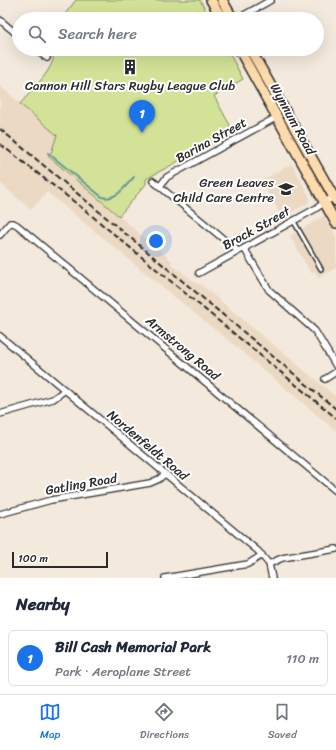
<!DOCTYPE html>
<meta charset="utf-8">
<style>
:root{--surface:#fff;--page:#f2f2f3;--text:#1f2937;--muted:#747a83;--line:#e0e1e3;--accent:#1a73e8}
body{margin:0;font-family:Sriracha,sans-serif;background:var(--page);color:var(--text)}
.scale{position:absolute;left:12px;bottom:10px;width:96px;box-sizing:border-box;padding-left:4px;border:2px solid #2b2b2b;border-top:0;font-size:11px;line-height:14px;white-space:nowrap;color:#2b2b2b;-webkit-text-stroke:3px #fff;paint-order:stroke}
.you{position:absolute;left:156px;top:241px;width:14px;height:14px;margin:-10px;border:3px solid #fff;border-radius:50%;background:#1a73e8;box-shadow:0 0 0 6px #1a73e833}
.badge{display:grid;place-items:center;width:26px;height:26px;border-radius:50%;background:var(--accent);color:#fff;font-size:13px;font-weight:700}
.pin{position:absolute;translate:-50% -33px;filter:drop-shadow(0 1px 2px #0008)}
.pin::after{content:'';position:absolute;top:21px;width:14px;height:12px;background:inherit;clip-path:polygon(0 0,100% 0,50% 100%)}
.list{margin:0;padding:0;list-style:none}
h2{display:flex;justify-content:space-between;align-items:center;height:52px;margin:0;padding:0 16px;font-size:17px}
h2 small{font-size:13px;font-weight:400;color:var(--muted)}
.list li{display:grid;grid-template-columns:26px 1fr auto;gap:12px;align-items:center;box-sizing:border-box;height:56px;margin:0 8px 8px;padding:0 8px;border:1px solid var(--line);border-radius:6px}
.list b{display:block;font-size:15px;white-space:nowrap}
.list p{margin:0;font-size:13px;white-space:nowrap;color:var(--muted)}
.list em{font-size:13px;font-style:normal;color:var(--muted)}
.icon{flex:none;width:22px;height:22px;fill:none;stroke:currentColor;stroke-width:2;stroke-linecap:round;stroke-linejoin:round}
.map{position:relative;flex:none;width:336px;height:578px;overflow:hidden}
.search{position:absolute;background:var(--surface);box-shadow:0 4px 16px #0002;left:12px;right:12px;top:12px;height:44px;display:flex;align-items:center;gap:10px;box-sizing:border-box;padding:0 14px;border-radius:22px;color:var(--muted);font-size:15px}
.sheet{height:116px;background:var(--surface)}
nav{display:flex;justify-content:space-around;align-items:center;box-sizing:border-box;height:56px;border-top:1px solid var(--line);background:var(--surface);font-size:11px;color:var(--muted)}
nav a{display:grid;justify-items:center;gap:2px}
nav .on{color:var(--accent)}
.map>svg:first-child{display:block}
</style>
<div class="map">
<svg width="336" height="578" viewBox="0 0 336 578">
<rect width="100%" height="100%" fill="#f3e9dc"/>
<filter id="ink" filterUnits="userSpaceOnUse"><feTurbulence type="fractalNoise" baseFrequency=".025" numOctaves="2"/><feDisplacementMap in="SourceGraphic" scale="8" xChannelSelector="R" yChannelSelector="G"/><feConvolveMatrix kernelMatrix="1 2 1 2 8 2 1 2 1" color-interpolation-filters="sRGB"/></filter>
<g filter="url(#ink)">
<path fill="#ebd9c3" d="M0,86L57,135L48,156L172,261L171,264L196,283L200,284L336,397V431L221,334L209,325L47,192L31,210L0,183Z
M292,164L310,198L308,203L282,217L261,181Z
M324,216L336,237V268L319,278L315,271L311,273L290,236Z"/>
<path fill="#d2e397" stroke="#7e8761" d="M76,0H200L210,19H61Z
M48,49H227L243,79L214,96L233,131L146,179V184L119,216L48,156L51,153L57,135L20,104C30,92 49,74 53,60C54,55 51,52 48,49Z"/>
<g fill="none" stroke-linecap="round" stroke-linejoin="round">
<path stroke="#66969f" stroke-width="2" d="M48,153L102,197C117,201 125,186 134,177"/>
<defs>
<path id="service" d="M293,220L321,269"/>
<path id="minor" d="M237,19L271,0
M0,20L19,36
M34,49L47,58
M153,181L238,251
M160,186L167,177L277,117
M0,235L10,223H13L17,225L336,491
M244,248L269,290L315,331L336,366
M199,273L315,209L336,195
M0,336L258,551L269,564L272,578
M325,379L336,372
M0,414L53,399L65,390
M0,514L51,500L150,483L159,479L165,474
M269,564L282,558L336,549
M165,578L248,564L262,555"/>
<path id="primary" d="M211,0L222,19
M222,0L233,19
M239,49L336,223
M250,49L336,201"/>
</defs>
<use href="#service" stroke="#2b2b2b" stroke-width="6"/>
<use href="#minor" stroke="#2b2b2b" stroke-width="8"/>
<use href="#primary" stroke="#2b2b2b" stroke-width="12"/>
<use href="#service" stroke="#fff" stroke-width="3"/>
<use href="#minor" stroke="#fff" stroke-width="5.5"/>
<use href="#primary" stroke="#fedbac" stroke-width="9"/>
<path stroke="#2b2b2b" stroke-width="2" stroke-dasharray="6 3" stroke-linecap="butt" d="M0,129L336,409
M0,144L86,211L336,418"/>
</g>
</g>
<defs>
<symbol id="building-bare" viewBox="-9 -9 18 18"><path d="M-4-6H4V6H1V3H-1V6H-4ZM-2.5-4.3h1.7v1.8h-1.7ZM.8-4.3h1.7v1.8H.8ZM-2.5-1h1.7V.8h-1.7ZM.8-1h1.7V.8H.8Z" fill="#2b2b2b" stroke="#fff" stroke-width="2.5" paint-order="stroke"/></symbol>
<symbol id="school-bare" viewBox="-9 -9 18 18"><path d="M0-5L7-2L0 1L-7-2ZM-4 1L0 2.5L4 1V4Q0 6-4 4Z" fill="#2b2b2b" stroke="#fff" stroke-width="2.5" paint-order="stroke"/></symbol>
</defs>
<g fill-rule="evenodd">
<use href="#building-bare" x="119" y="56" width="22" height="22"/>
<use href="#school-bare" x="275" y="178" width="22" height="22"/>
</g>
<g text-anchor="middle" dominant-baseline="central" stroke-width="4" stroke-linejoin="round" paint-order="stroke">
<g font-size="13" fill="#2b2b2b" stroke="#fff">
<text x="130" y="85">Cannon Hill Stars Rugby League Club</text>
<text x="274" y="182" text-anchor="end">Green Leaves<tspan x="274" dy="15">Child Care Centre</tspan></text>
</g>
<g font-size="13" fill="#2b2b2b" stroke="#fff">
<text transform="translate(293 119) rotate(61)">Wynnum Road</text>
<text transform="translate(211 140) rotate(-29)">Barina Street</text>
<text transform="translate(256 228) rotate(-29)">Brock Street</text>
<text transform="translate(183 348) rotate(40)">Armstrong Road</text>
<text transform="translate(148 445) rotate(40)">Nordenfeldt Road</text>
<text transform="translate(81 484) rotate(-10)">Gatling Road</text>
</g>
</g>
</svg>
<div class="scale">100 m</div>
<div class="you"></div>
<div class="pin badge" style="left:142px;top:133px">1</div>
<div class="search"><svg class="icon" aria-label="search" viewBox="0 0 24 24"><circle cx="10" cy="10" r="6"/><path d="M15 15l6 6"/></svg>Search here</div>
</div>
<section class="sheet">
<h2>Nearby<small></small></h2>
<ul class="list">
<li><span class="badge">1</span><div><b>Bill Cash Memorial Park</b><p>Park · Aeroplane Street</p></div><em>110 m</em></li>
</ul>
</section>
<nav>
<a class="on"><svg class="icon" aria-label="map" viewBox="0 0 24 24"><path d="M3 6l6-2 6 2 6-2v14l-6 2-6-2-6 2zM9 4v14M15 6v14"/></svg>Map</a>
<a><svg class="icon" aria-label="directions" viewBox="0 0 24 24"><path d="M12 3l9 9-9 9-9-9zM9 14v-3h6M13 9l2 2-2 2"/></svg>Directions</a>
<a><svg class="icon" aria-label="saved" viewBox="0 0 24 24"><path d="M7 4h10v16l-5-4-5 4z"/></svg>Saved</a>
</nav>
